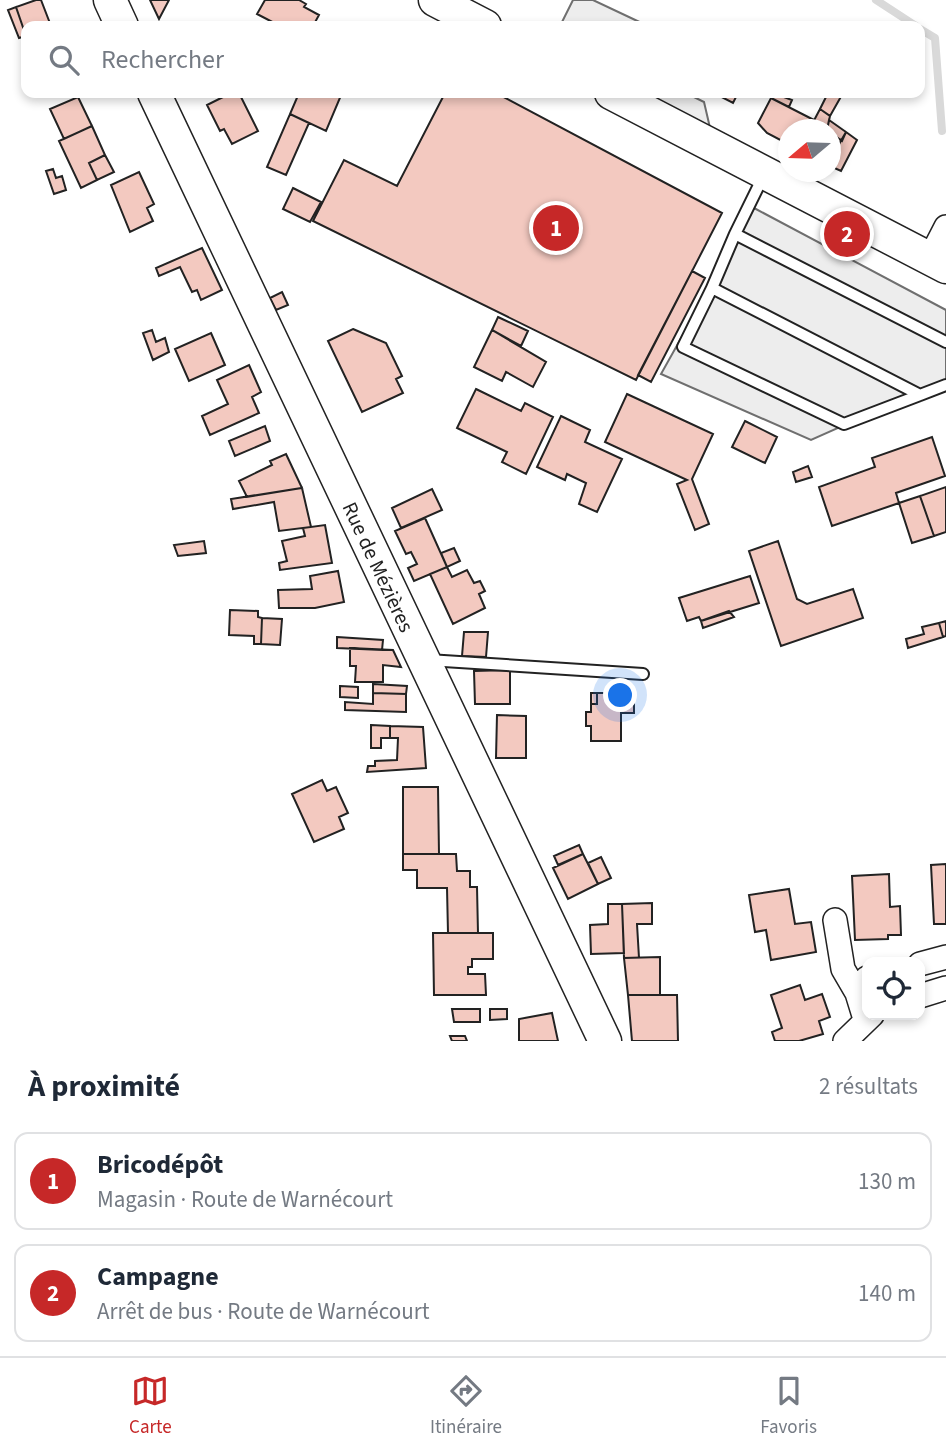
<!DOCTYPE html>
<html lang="fr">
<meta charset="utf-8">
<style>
:root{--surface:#fff;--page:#f2f2f3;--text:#1f2937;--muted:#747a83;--line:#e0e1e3;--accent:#c62828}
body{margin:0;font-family:"Source Sans 3",sans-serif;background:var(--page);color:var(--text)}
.controls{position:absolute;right:21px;bottom:21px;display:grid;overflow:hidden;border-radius:14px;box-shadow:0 4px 10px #0003}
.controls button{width:63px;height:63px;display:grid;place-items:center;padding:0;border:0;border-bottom:2px solid var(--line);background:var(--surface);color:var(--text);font:35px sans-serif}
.compass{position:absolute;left:778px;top:119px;width:63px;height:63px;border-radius:50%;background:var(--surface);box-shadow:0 4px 10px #0003;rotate:251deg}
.you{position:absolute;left:621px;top:696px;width:24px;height:24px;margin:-18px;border:5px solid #fff;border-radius:50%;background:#1a73e8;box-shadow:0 0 0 10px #1a73e833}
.badge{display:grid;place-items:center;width:46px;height:46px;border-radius:50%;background:var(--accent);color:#fff;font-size:23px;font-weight:700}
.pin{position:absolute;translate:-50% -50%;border:4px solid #fff;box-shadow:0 2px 7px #0006}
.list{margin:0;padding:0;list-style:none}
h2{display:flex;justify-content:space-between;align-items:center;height:91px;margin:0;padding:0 28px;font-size:30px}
h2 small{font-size:23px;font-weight:400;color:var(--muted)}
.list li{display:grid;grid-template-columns:46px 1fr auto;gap:21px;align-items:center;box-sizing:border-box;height:98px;margin:0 14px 14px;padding:0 14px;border:2px solid var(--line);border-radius:14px}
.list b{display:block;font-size:26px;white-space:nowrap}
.list p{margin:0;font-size:23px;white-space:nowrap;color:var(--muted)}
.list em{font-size:23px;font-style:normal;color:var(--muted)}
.icon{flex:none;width:38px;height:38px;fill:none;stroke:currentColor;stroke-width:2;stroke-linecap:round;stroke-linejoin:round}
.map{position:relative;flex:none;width:946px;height:1041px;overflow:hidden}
.search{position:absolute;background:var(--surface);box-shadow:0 4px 10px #0003;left:21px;right:21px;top:21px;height:77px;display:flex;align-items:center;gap:18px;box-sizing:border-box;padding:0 24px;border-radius:14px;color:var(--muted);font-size:26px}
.sheet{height:315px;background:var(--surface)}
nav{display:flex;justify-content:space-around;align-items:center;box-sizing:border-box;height:98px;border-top:2px solid var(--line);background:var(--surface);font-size:19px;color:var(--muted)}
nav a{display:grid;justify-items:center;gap:4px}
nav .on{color:var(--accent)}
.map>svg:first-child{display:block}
</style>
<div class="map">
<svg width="946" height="1041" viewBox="0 0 946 1041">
<rect width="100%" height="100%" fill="#fff"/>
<path fill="#ededed" stroke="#6f6f6f" stroke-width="2" d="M573,0H593L648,26H560Z
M611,93H686L704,102L714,145Z
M754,208L946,310V380L811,440L661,374Z"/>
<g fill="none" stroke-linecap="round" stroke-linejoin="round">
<path stroke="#d9d9d9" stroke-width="8" d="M876,0L916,26
M920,29L935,38L942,131"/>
</g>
<path fill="#f3c9c0" stroke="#222" stroke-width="2" d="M36,0H41L51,26H26V36L16,7Z
M150,0H169L159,19Z
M265,0H299L306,4L304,7L319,15L313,26H280L257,14Z
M16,7L26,36L19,38L8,10Z
M231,93H239L258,131L232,144L224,129L220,131L207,105Z
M299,93H342L326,131L290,114Z
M445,93H496L722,213L636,380L313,221L344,160L397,186Z
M714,93H738L733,103Z
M773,93L792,100L789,107L771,98Z
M828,93H843L830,116L820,109Z
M78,97L92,126L64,139L50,109Z
M771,98L814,120L809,130H788V144L767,133L758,123Z
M820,109L830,116L827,130H809Z
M290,114L309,123L286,175L267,167Z
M829,120L846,132L842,141L827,130Z
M92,126L105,155L89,163L97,180L81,188L59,141Z
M846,132L857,140L841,171L830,166V160Z
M830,134L841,140L830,160Z
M105,155L114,172L97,180L89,163Z
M53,169L56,178L62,176L66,190L54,194L46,171Z
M139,172L154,204L147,208L153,221L130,232L111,185Z
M293,188L321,202L310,222L283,209Z
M202,248L222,290L201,300L197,290L192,292L180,267L159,276L156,268Z
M692,271L705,278L651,382L638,375Z
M282,292L288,305L276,310L270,298Z
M498,317L528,331L521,346L492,330Z
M353,329L386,343L402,376L396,379L403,393L362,412L328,341Z
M152,330L156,342L165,338L169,352L153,360L143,333Z
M492,330L546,362L533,387L506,372L502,381L474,367Z
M211,333L225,365L189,381L175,349Z
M249,365L261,392L252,397L259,413L210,435L202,416L228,404L217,380Z
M476,389L521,411L525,403L553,417L526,474L502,462L507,452L457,428Z
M627,394L713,434L692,479L709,524L695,530L677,484L687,480L605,442Z
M561,416L590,430L585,442L622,459L597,512L579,504L586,483L567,474L565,480L537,467Z
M745,421L777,437L765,463L732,447Z
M265,426L270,441L235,456L229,441Z
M932,437L945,476L896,493L899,503L832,526L819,487L875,467L872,458Z
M286,454L302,488L247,497L239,481L272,465L270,461Z
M808,466L812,477L796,482L793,472Z
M946,487V532L934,536L920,496Z
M302,488L311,527L279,531L274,502L233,509L231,499Z
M432,489L442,510L401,528L392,508Z
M920,496L934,536L912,543L899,503Z
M425,518L447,567L414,581L408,568L417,564L411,552L406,554L395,531Z
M325,525L332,563L280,570L279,563L287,561L282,541L305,536L303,528Z
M204,541L206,553L178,556L174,545Z
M778,541L797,599L807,604L853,589L863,618L781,646L749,551Z
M454,548L460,561L447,567L441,553Z
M447,567L452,577L467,570L474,583L480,581L485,591L479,594L485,608L453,624L430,574Z
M338,571L344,602L315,608H279L278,590L312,589L310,576Z
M750,576L759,603L701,621L699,617L687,621L679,598Z
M230,610L258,611V617L262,618L261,644H254V636L229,635Z
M729,611L734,617L703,628L701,621Z
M262,618L282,619L280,645L261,644Z
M946,621V636L943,637L939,623Z
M939,623L943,637L908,648L906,639L924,634L922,627Z
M464,632H488L486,657L462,656Z
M337,637L383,640L382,650L337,648Z
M350,648L393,650L401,667L383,665V682H355L356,666H350Z
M510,670V704H475L474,671Z
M373,684L407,686L406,694L373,693Z
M340,686L358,687V698L340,697Z
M373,693L406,694V712L345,710V702L373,704Z
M591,693H597V704H591Z
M597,693H634V713H621V741H591V726H586V712H591V704H597Z
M497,715L526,716V758H496Z
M371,725L390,726V738H381V748H371Z
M390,726L423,727L426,768L367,772L368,766H375V761L397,760L398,738H390Z
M322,780L327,791L336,787L348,813L339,817L344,829L314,842L292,794Z
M403,787H438L439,854H403Z
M579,845L583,854L558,865L554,856Z
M403,854H456L457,871H470V887H477L478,933H448L447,888H417V870H403Z
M583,854L598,884L568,899L553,868Z
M601,857L611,878L598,884L588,863Z
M946,864V924H934L931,865Z
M889,874L890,907L900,906L901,935H888V939L855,940L852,876Z
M789,889L795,924L811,922L816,952L771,960L766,930L755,932L749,895Z
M652,903V924H637L639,958H624L622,904Z
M608,904H622L624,953L591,954L590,925L608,924Z
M433,933H493V959H472V967H468V974H485L486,995H434Z
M660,957V995H628L624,958Z
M800,985L805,1000L822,994L830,1017L819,1021L823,1034L799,1041H775L772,1032L782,1028L771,995Z
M628,995H677L678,1041H632Z
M452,1009H480V1022H454Z
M490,1009H507V1019L490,1020Z
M552,1013L558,1041H519V1019Z
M450,1036H465L467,1041H452Z"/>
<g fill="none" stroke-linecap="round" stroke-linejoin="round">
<defs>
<path id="lane" d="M764,175L735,234L946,342
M735,234L712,288L920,395L946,385
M712,288L683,347L844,424L920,395
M428,660L643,674"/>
<path id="street" d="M930,258L946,227
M835,920L843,969L857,993
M920,964L946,957
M920,996L946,988
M865,1019L857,993L867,978
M845,1041L872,1015"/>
<path id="secondary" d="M110,0L122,26
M435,0L485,26
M154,93L605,1041
M611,93L946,267"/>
</defs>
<use href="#lane" stroke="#222" stroke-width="14"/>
<use href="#street" stroke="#222" stroke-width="26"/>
<use href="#secondary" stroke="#222" stroke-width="35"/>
<use href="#lane" stroke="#fff" stroke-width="10"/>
<use href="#street" stroke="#fff" stroke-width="23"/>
<use href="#secondary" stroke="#fff" stroke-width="32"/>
</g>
<g text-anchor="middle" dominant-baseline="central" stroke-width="5" stroke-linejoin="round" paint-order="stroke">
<g font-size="21" fill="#222" stroke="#fff">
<text transform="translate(378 567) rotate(65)">Rue de Mézières</text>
</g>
</g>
</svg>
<div class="controls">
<button><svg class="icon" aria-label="locate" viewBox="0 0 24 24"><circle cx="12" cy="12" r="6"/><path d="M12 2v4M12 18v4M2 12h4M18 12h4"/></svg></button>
</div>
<svg class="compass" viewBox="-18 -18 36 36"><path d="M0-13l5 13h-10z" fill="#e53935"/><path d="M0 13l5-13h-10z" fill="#747a83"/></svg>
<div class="you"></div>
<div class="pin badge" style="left:556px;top:228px">1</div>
<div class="pin badge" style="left:847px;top:234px">2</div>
<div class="search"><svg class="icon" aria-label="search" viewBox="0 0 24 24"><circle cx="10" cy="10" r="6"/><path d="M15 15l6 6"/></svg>Rechercher</div>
</div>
<section class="sheet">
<h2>À proximité<small>2 résultats</small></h2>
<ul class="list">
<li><span class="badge">1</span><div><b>Bricodépôt</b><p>Magasin · Route de Warnécourt</p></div><em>130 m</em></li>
<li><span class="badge">2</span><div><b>Campagne</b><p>Arrêt de bus · Route de Warnécourt</p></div><em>140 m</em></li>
</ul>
</section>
<nav>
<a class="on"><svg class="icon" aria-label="map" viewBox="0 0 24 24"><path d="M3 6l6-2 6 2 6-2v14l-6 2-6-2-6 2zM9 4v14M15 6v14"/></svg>Carte</a>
<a><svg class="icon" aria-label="directions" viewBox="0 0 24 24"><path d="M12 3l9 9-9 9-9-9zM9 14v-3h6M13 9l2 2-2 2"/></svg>Itinéraire</a>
<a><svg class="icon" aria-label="saved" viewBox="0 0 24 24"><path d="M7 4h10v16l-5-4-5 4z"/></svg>Favoris</a>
</nav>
